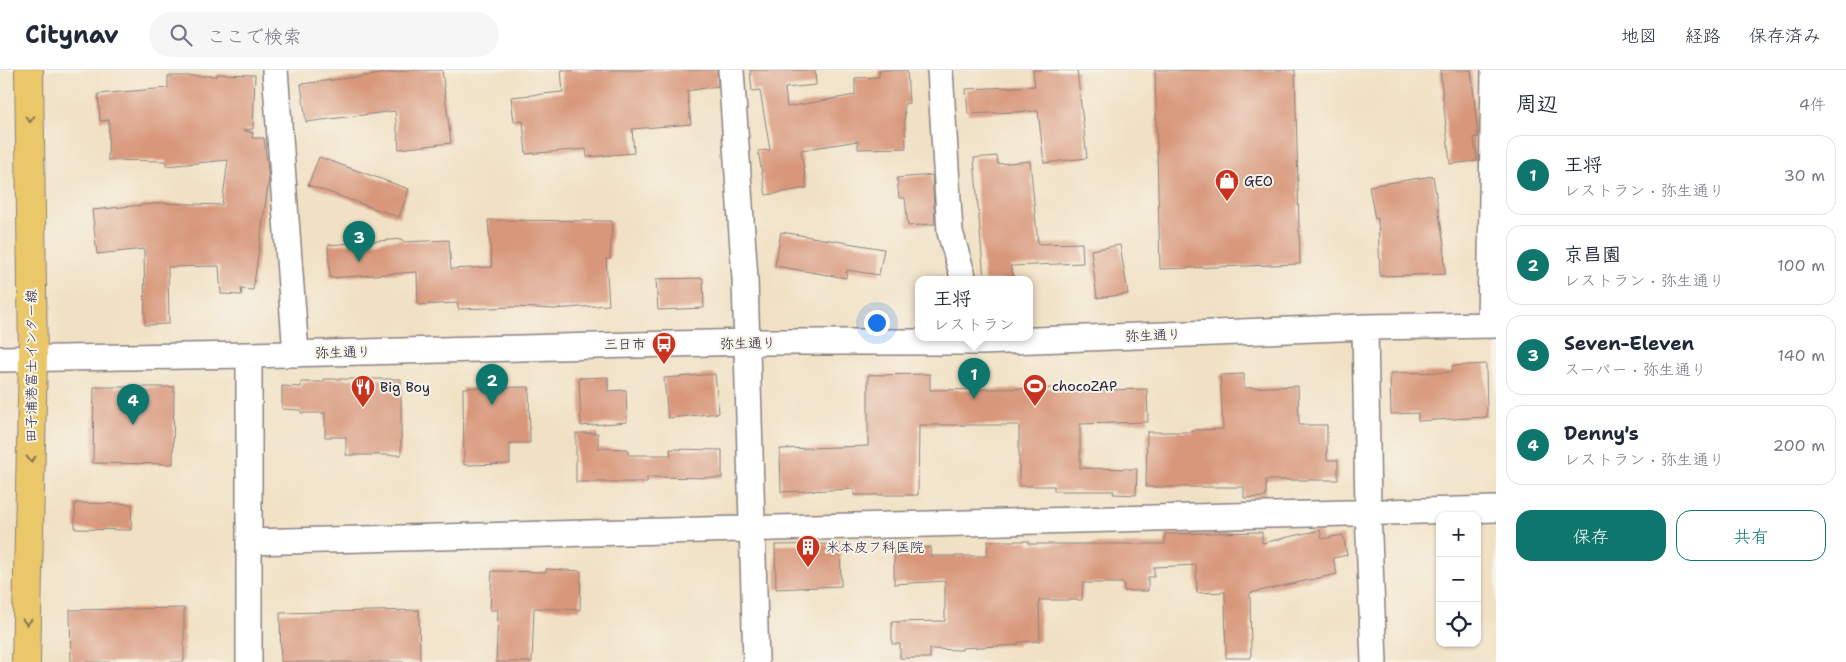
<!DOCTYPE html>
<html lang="ja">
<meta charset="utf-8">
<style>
:root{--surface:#fff;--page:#f6f6f7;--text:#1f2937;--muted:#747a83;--line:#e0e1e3;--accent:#0f766e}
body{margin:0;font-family:"Shantell Sans","Klee One",sans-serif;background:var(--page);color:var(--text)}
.controls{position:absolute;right:15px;bottom:15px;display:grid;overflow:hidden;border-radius:10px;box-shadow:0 1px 4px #0004}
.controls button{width:45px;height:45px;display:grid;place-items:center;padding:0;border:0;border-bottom:1px solid var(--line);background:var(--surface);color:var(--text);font:25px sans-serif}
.you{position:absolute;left:876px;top:252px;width:18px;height:18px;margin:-12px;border:4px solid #fff;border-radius:50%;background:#1a73e8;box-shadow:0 0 0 8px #1a73e833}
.badge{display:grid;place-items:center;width:32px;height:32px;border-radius:50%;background:var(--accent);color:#fff;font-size:16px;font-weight:700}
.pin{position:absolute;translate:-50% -41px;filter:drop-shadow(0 1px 2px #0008)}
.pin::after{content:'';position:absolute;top:26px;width:18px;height:15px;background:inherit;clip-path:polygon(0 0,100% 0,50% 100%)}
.popup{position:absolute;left:915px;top:206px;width:118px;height:65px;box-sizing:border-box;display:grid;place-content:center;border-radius:10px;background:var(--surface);filter:drop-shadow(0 1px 4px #0005);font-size:16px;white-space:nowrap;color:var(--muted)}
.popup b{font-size:19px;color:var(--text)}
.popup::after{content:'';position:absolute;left:50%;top:100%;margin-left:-10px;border:10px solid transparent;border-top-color:var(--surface)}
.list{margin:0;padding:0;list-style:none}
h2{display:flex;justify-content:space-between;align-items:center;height:65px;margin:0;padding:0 20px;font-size:21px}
h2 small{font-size:16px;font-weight:400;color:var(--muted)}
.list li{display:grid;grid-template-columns:32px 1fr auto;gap:15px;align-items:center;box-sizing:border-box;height:80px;margin:0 10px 10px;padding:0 10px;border:1px solid var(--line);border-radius:15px}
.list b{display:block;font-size:19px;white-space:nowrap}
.list p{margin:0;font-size:16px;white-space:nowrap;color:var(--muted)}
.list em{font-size:16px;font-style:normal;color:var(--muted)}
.actions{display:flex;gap:10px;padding:15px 20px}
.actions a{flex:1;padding:11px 0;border:1px solid var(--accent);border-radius:15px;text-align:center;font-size:18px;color:var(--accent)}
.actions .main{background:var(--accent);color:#fff}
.icon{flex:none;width:28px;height:28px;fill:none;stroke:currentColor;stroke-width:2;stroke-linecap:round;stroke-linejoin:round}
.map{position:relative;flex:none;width:1496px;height:592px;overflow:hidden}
header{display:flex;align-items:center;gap:30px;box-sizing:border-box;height:70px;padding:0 25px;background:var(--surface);border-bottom:1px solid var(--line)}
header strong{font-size:24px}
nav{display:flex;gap:28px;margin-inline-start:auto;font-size:18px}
.search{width:350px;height:45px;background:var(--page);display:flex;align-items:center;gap:12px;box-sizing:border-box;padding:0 18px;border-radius:28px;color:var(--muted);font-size:19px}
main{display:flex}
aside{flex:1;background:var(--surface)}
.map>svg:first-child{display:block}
</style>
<header>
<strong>Citynav</strong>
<div class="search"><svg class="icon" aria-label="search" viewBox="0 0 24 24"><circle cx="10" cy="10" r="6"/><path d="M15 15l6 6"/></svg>ここで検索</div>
<nav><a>地図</a><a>経路</a><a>保存済み</a></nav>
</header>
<main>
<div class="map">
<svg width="1496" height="592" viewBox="0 0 1496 592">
<rect width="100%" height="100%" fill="#f7f3e8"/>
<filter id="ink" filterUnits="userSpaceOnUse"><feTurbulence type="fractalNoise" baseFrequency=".02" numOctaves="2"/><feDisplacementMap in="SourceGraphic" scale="10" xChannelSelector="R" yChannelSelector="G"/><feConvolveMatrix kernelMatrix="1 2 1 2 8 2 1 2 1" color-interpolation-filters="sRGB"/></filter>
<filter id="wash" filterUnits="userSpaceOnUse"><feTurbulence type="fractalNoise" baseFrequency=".0096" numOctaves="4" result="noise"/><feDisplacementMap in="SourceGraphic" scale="20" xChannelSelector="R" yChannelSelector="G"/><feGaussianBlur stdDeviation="1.12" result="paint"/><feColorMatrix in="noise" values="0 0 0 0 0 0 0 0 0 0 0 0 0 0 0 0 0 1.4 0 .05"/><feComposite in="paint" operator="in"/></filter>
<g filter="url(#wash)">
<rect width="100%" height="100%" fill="#f1e1c4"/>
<g id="blocks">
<path fill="#d8977a" d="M414,0H442L451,73L399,79L395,41L306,52L301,14Z
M561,0H717L718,16L687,21L691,54L632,59L634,83L587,87L586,79L526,84L523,51L514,52L511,27L563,22Z
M750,0H815L816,15L785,18L787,37L855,25V8L879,7V0H907L909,33L904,34L906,78L858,79V71L801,80L807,118L766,125L758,81L770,80L760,20L752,21Z
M1033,0H1077L1087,88L1044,93L1038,41L968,44L966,19L1035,16Z
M1155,0H1295L1300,194L1160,199Z
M1440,0H1471L1478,67H1474L1477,91L1450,94Z
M217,4L255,5L253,59L243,60L253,63L252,68H264L269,109L253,220L241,219L242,225L221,224L219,196L168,197L169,254L145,255L144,179L97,184L92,140L163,133L222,135L228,90L166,96V91L108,90L109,50L100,51L98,24L168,18V6H217Z
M997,86L998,94L1030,91L1038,174L1082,173L1083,193L1010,196L1015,210H984L974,88Z
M319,87L409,119L399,147L308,115Z
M932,105L935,154L908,156L905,128H899L897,108Z
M1433,106L1444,175L1445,204L1380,206L1378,148L1375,149L1369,116Z
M488,150L612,151L610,189H606L609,235L554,239L516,237L458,239V233L418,235L417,202L330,208L328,175L402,169L403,172L449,170L451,199L492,197Z
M781,162L884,179L879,205L847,200L846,208L775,196Z
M1120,175L1128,224L1097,228L1091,180Z
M703,208L704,238L658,240L656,209Z
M1486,294L1487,347L1418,351V343L1391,344L1390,303L1452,302V296Z
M715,304L719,343L668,348L664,308Z
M930,304V320L1062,318V321L1147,319L1148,352L1080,354V398L1137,399L1136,425L1113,424L1114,421H1054V416H1019V355H919L918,425H854V419L781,422L780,379L868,376V305Z
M1244,304V318L1298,316L1299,355H1327V390H1338V410H1266V427L1244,428V417H1146L1147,362H1193V360L1223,359L1220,305Z
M608,307V321L626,320L627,352L581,356L579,308Z
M324,309H401V385H346V367H325V343H301V340L282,339V316L301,317V312H324Z
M94,317H174L173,394L93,393Z
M529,317L530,373H510V394L464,395L463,318Z
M576,363H598V378L628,379V385H671L670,379L722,380V408L647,407V412H576Z
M75,433L132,434L131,460L75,459Z
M1320,460L1322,469L1343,465L1347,485L1333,488L1337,504L1250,523L1251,588H1226L1225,522L1197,523L1196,495L1154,497V507H1148V521H1124V513H1083L1082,530H1039L1040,571L1018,572V575L962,578V580L930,579V588H900V574H892V552L945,551V511L894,514V480L931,477L930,486H987L988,471H1029V474H1165V464L1262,462V473Z
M840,474L841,516L776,519L775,475Z
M546,499L581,501L580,540L534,538L532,592H496L498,540H490L492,501L546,502Z
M184,538V592H71L70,540Z
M419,540L420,592H281L280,543Z"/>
</g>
</g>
<g filter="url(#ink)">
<use href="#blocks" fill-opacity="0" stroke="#8a8280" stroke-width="1"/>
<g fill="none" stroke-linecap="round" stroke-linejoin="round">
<defs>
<path id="minor" d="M275,0L296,284
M731,0L745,209L756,592
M940,0L950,162L964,210
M1490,255L1494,0
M1365,257L1368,442L1374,592
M249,285V592
M0,289L249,285L747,272H982L1365,257L1496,255
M249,472L1496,439"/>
<path id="major" d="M26,592L33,288L29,0"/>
</defs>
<use href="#minor" stroke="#8a8280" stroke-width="28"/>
<use href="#major" stroke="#8a8280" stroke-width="30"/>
<use href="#minor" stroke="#fff" stroke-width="25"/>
<use href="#major" stroke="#eac769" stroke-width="28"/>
</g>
<defs><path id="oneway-chevron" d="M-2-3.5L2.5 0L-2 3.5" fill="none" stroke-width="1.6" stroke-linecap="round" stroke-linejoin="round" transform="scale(1.25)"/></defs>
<g stroke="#867452">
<use href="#oneway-chevron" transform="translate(30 49) rotate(89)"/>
<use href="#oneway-chevron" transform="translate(31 389) rotate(91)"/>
<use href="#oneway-chevron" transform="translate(27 552) rotate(91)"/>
</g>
</g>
<defs>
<symbol id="shop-pin" viewBox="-11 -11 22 30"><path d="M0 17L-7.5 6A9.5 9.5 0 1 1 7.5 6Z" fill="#c8321e" stroke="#f7f3e8"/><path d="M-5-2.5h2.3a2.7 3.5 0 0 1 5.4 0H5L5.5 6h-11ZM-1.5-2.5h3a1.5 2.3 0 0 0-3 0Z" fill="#fff"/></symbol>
<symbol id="bus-pin" viewBox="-11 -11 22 30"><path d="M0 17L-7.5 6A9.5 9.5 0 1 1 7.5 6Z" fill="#c8321e" stroke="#f7f3e8"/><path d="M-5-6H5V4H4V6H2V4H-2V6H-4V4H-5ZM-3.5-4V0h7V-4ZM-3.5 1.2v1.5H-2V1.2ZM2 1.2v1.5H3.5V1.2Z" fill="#fff"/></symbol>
<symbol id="stadium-pin" viewBox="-11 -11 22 30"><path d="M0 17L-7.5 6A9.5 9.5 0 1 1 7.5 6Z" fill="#c8321e" stroke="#f7f3e8"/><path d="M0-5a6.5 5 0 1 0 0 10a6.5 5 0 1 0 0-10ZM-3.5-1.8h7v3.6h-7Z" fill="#fff"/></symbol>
<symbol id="restaurant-pin" viewBox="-11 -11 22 30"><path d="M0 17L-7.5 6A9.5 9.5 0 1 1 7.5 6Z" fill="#c8321e" stroke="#f7f3e8"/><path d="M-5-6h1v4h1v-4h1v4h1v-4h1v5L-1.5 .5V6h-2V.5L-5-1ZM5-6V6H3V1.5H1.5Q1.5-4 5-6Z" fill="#fff"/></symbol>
<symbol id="building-pin" viewBox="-11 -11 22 30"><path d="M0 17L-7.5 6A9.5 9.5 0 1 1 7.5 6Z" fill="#c8321e" stroke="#f7f3e8"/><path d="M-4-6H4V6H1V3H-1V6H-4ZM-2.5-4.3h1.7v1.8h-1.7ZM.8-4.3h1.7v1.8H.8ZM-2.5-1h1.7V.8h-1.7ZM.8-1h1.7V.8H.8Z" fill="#fff"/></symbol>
</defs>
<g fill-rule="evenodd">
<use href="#shop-pin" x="1213" y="97" width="28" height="38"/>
<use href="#bus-pin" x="650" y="260" width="28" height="38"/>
<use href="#stadium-pin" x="1021" y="302" width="28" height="38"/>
<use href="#restaurant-pin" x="349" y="303" width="28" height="38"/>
<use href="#building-pin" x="794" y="463" width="28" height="38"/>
</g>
<g text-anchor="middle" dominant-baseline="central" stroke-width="4" stroke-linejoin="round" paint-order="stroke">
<g font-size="14" fill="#22223b" stroke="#f7f3e8" text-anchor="start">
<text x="1244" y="111">GEO</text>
<text x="646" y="274" text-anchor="end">三日市</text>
<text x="1052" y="316">chocoZAP</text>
<text x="380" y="317">Big Boy</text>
<text x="826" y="477">米本皮フ科医院</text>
</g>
<g font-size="14" fill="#22223b" stroke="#f7f3e8">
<text transform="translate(1153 265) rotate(-2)">弥生通り</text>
<text transform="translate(748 273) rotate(-1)">弥生通り</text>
<text transform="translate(343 282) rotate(-1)">弥生通り</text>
<text transform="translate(31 296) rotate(-90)">田子浦港富士インター線</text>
</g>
</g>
</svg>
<div class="controls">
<button>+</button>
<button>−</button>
<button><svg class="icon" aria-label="locate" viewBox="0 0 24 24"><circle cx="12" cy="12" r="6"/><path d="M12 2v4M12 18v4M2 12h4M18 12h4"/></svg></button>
</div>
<div class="you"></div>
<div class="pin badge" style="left:974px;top:329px">1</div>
<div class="popup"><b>王将</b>レストラン</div>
<div class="pin badge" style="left:492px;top:335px">2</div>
<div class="pin badge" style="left:359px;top:192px">3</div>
<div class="pin badge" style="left:133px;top:355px">4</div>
</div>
<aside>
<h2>周辺<small>4件</small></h2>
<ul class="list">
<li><span class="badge">1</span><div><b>王将</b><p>レストラン · 弥生通り</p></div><em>30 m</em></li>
<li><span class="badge">2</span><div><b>京昌園</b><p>レストラン · 弥生通り</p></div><em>100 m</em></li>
<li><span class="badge">3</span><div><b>Seven-Eleven</b><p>スーパー · 弥生通り</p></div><em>140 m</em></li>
<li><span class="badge">4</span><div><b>Denny's</b><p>レストラン · 弥生通り</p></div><em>200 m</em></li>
</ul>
<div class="actions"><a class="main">保存</a><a>共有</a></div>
</aside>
</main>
